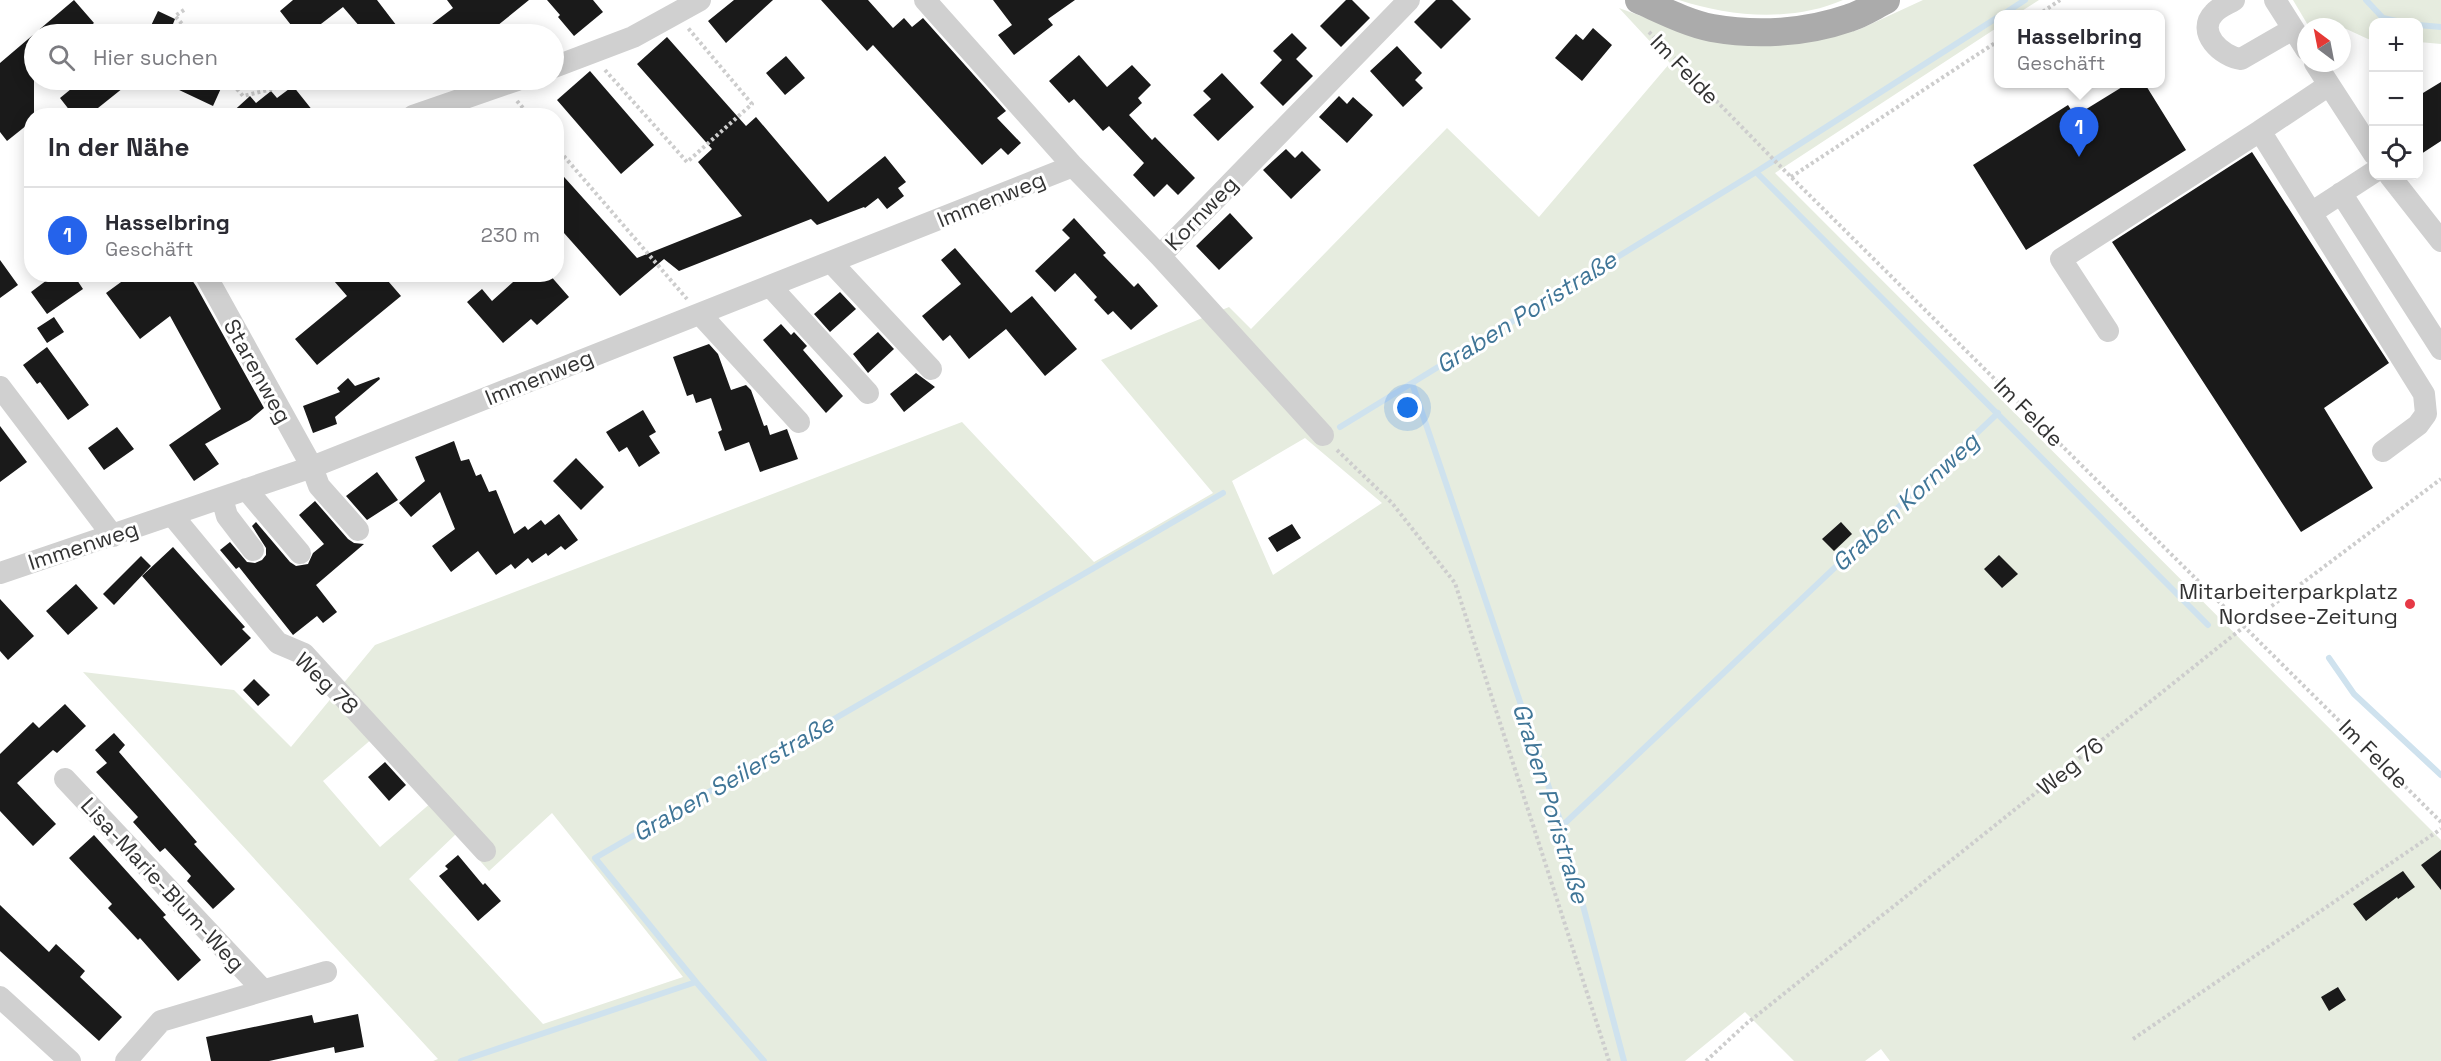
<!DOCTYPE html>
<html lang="de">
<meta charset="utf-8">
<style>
:root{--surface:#fff;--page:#f7f7f7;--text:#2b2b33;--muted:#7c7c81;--line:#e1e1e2;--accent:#2563eb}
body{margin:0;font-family:"Space Grotesk",sans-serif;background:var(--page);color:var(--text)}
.controls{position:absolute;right:18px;top:18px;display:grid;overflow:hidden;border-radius:12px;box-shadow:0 3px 15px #0003}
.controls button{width:54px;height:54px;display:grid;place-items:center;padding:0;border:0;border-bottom:2px solid var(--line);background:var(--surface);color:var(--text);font:30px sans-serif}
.compass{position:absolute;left:2297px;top:18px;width:54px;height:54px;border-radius:50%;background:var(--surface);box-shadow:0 3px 15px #0003;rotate:328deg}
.you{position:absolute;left:1408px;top:408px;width:21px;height:21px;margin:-15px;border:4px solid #fff;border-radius:50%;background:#1a73e8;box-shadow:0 0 0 9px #1a73e833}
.badge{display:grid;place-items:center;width:39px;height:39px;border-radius:50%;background:var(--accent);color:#fff;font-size:20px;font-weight:700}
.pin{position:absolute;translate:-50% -50px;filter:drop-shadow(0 2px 3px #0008)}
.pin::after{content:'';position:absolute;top:32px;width:21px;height:18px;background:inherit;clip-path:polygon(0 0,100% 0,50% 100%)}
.popup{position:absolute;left:1994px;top:10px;width:171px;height:78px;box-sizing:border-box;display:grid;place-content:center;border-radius:12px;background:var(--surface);filter:drop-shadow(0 2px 4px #0005);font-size:20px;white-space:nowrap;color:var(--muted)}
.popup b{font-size:22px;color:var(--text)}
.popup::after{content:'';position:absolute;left:50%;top:100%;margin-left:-12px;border:12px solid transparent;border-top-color:var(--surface)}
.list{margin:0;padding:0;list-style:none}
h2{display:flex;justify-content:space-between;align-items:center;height:78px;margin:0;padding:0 24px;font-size:26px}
h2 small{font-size:20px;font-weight:400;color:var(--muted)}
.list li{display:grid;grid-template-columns:39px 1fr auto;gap:18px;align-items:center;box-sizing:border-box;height:96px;padding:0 24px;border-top:2px solid var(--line)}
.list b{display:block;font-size:22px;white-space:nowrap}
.list p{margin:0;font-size:20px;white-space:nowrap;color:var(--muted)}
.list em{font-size:20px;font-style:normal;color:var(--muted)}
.icon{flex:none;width:33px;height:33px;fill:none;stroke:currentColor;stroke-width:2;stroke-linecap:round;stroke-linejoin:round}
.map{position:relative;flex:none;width:2441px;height:1061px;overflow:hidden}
.search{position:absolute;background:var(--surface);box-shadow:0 3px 15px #0003;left:24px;top:24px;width:540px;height:66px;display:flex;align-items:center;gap:15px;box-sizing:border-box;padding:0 21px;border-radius:33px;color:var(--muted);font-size:22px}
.panel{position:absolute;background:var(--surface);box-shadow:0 3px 15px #0003;left:24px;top:108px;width:540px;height:174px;border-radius:24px}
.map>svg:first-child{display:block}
</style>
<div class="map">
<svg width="2441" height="1061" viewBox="0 0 2441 1061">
<rect width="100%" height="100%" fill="#fff"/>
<path fill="#e6ecdf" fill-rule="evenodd" d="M1679,0H1843C1793,22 1730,17 1679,0Z
M1923,0H2039L2017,14L1998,15V27L1775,173L2441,840V1061H1890L1881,1049L1865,1061H1794L1745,1012L1685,1061H433L438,1059L83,672L234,690L291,747L375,645L962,422L1094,562L1213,493L1101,360L1229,307L1251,329L1447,128L1539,217L1670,63L1619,8L1641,16L1808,41L1858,30ZM1305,438L1382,503L1273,575L1232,481ZM373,738L432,802L380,847L323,781ZM552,813L683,977L543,1024L409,879L456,834L489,871Z
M2293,0H2441V44L2419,42L2418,22H2374L2373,40L2368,39L2329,21L2319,27H2309Z"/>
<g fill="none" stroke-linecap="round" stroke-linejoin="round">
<path stroke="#cfe2ee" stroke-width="6" d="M2366,0L2383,18L2401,22
M2002,15L2025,0
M2418,25L2441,27
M1756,172L2208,625
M1340,427L1412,383
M2329,658L2354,694L2441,775
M1562,826L1998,413
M696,982L764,1061
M461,1061L696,982L595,858L1223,493
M1624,1061L1562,826L1412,383L1756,172L1998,17"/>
</g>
<path fill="#1a1a1a" d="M74,0L94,23L81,34H34V116H32V121L7,141L0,132V63Z
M293,0H377L403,34H366L343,7L308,34H298L280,11Z
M447,0H529L487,34H419L453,8Z
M547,0H593L603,12L574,36L558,17L560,15Z
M734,0H773L726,43L708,21Z
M821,0H868L893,28L904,18L912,27L923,18L1006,111L997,118L1021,143L1008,155L1001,148L982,165L873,45L867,51Z
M993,0H1075L1048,19L1053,25L1014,55L998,35L1012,25Z
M1346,0H1352L1370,18L1341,47L1320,26Z
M1436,0H1452L1471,19L1441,49L1414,22Z
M158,11L175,19L169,34H147Z
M1593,28L1612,45L1582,81L1555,58L1576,34L1583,40Z
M1292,33L1307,48L1296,59L1313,76L1283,106L1260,83L1282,60L1273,51Z
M667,37L746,126L756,117L828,202L885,156L906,182L898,188L904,196L887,209L878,198L865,208L864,207L817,225L811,219L679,271L664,259L620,296L556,224V168L637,258L742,216L698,162L712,149L637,64Z
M1397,46L1422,73L1415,80L1423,88L1403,107L1370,71Z
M1079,55L1107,87L1132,65L1151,85L1138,98L1142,103L1129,115L1152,140L1155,137L1195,178L1178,195L1167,184L1154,197L1133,175L1144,163L1109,126L1103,131L1074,99L1069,103L1049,81Z
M786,56L805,78L785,95L766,73Z
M590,71L654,145L621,174L557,100Z
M1222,73L1254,107L1218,141L1193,115L1211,99L1203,91Z
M82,80H133L88,116H74L60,98Z
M188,80H209L222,86L213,106L177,89Z
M2441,82V141L2418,156V96Z
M2127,84H2145L2186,150L2026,250L1973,165L2068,105L2075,116Z
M293,86L317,116H228L250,96L256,103L271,91L277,98Z
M1339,96L1347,104L1353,97L1373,115L1347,143L1319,117Z
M1286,149L1295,158L1302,151L1321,170L1291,199L1263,170Z
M2252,152L2389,363L2324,408L2373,488L2301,532L2112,242Z
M1230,213L1253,238L1219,270L1196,246Z
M1074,218L1106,253L1103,255L1134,287L1138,283L1158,306L1131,330L1113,311L1108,315L1094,300L1097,297L1075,273L1055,292L1035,271L1070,238L1062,230Z
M955,248L1011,313L1032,296L1077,349L1045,376L1006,329L969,359L950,335L943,341L922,316L961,284L941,260Z
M0,260L18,285L0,298Z
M55,274H73L83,289L47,314L31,292Z
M132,274H188L196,286L264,408L250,420L205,444L219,464L194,481L169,445L221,409L170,316L140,339L106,293Z
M328,274H382L401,296L317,365L295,339L347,296Z
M522,274H549L569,297L537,325L531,319L503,343L467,302L482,289L492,301Z
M840,292L856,309L830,332L814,314Z
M54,317L64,332L47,343L37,328Z
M781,324L791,335L794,332L807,346L803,350L843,396L826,413L763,340Z
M878,332L894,349L868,373L853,354Z
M709,344L718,354L731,390L746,385L751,390L764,426L767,425L770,435L787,429L798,459L760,472L749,442L725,451L718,432L722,430L711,398L696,403L693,394L687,396L673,357Z
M47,347L89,405L68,420L40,382L37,384L23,365Z
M916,373L935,387L904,412L890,394Z
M379,377L380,379L335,417L337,424L313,433L303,406L340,392L337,388L348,378L355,386Z
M643,410L656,432L649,436L660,453L639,467L627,447L619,452L606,432Z
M0,426L27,462L0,482Z
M117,427L134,449L104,470L88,448Z
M454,441L461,461L469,459L476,476L481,474L489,492L496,490L514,534L525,526L528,530L541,520L545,525L559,514L578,540L565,550L561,546L548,556L546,553L532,563L528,558L515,569L511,564L496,575L478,551L451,572L432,546L455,529L440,492L411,517L399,503L425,481L415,457Z
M576,458L604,487L581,510L553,481Z
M377,472L398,500L367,520L346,496Z
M315,501L348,539L354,543L364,544L316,585L337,612L323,623L317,616L293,635L239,567L236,569L220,550L230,542L247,562L255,563L262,560L266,555V548L252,526L256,522L290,562L296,566L308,564L313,553L324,544L299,515Z
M1841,522L1852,534L1834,551L1822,539Z
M1292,524L1301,538L1277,552L1268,538Z
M173,547L245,627L242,629L251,638L221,666L142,576Z
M1999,555L2018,574L2002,588L1984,569Z
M141,556L151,566L114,605L103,594Z
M76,584L98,608L68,635L46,611Z
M0,599L34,636L8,660L0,651Z
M254,679L270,695L258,706L243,690Z
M65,704L86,726L57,753L53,750L17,783L56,824L33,846L0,811V754L33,722L39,728Z
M114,733L125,745L119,752L197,842L194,844L235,889L213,909L187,881L191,876L165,848L160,852L133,822L138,817L96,772L107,763L95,750Z
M385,762L406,785L389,801L368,777Z
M94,835L166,915L163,917L201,960L178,981L140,938L138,940L108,908L112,904L69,858Z
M2441,850V890L2421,865Z
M458,855L483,885L485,883L501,901L478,921L439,876L448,869L445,866Z
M2403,871L2415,887L2398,899L2397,897L2366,921L2353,904Z
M0,905L49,952L56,944L85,971L80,977L122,1017L99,1041L0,951Z
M2338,987L2346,1000L2329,1011L2321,997Z
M358,1014L364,1047L335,1053L334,1047L269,1061H211L206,1037L312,1015L314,1023Z"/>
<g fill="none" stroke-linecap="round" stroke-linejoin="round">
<path stroke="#cdcdcd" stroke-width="4" stroke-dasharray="3 3" stroke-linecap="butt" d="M184,10L175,16L191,34
M2038,15L2060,0
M1649,32L1777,163L2441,822
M605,70L687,162L752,104L688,28
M229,80L243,96L297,83
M517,101L530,116
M556,147L687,299
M1791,177L1998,41
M1337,450L1392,503L1455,583L1609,1061
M2133,1039L2441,829
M1706,1061L1746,1024L2245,626L2441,479"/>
<path stroke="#d0d0d0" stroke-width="22" d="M925,0L1073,166L1160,256L1323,435
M2234,0C2228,4 2219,7 2214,13C2195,32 2222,57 2241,59L2293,29
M2275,0L2306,49
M2315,63L2374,154
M554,67L633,37L700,0
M413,116L517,80
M2260,131L2329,85
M2390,176L2441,241
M2341,193L2441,349
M2311,213L2374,172
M1160,256L1409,0
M831,262L931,369
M205,274L312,467L319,486L358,530
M770,286L868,393
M700,314L799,422
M2108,331L2061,259L2260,131L2424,394L2426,414L2418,425L2383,451
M0,387L113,536
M246,489L300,553
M222,498L227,516L253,550
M172,515L278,643L304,654L485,851
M0,573L312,467L1073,166
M65,779L262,989
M0,997L70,1061
M126,1061L161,1021L326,972"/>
<path stroke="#ababab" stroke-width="28" d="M1639,0C1662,10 1687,23 1712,28C1757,36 1806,33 1849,18C1862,14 1874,6 1886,0"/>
</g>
<circle fill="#e63946" stroke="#fff" stroke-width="2" cx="2410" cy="604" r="6"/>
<g text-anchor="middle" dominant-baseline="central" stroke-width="6" stroke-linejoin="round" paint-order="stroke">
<g font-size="22" fill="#333" stroke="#fff">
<text transform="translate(1685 69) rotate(46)">Im Felde</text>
<text transform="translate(991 199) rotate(-22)">Immenweg</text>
<text transform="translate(1201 213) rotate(-46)">Kornweg</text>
<text transform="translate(258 371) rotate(61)">Starenweg</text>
<text transform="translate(539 377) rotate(-22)">Immenweg</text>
<text transform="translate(2029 412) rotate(45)">Im Felde</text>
<text transform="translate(83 545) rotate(-18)">Immenweg</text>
<text transform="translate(327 683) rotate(44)">Weg 78</text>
<text transform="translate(2374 754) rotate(45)">Im Felde</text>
<text transform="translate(2070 766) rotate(-39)">Weg 76</text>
<text transform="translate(163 884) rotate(47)">Lisa-Marie-Blum-Weg</text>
</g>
<g font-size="22" fill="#333" stroke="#fff" text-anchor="end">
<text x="2398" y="591">Mitarbeiterparkplatz<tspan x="2398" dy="25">Nordsee-Zeitung</tspan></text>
</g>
<g font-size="24" font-style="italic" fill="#3f7597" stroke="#fff">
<text transform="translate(1526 312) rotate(-32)">Graben Poristraße</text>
<text transform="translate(1905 502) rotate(-43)">Graben Kornweg</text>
<text transform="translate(733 778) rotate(-30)">Graben Seilerstraße</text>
<text transform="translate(1551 803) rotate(73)">Graben Poristraße</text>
</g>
</g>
</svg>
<div class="controls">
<button>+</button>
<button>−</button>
<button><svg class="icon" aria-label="locate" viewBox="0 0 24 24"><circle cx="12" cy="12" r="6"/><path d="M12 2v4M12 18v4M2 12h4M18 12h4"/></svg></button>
</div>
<svg class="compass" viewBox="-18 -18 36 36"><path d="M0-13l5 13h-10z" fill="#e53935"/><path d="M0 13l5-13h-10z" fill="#7c7c81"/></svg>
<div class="you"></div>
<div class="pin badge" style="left:2079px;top:157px">1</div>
<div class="popup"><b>Hasselbring</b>Geschäft</div>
<div class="search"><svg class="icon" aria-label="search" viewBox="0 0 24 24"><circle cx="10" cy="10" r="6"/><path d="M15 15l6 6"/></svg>Hier suchen</div>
<section class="panel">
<h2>In der Nähe<small></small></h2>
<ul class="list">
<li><span class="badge">1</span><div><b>Hasselbring</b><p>Geschäft</p></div><em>230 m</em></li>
</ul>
</section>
</div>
